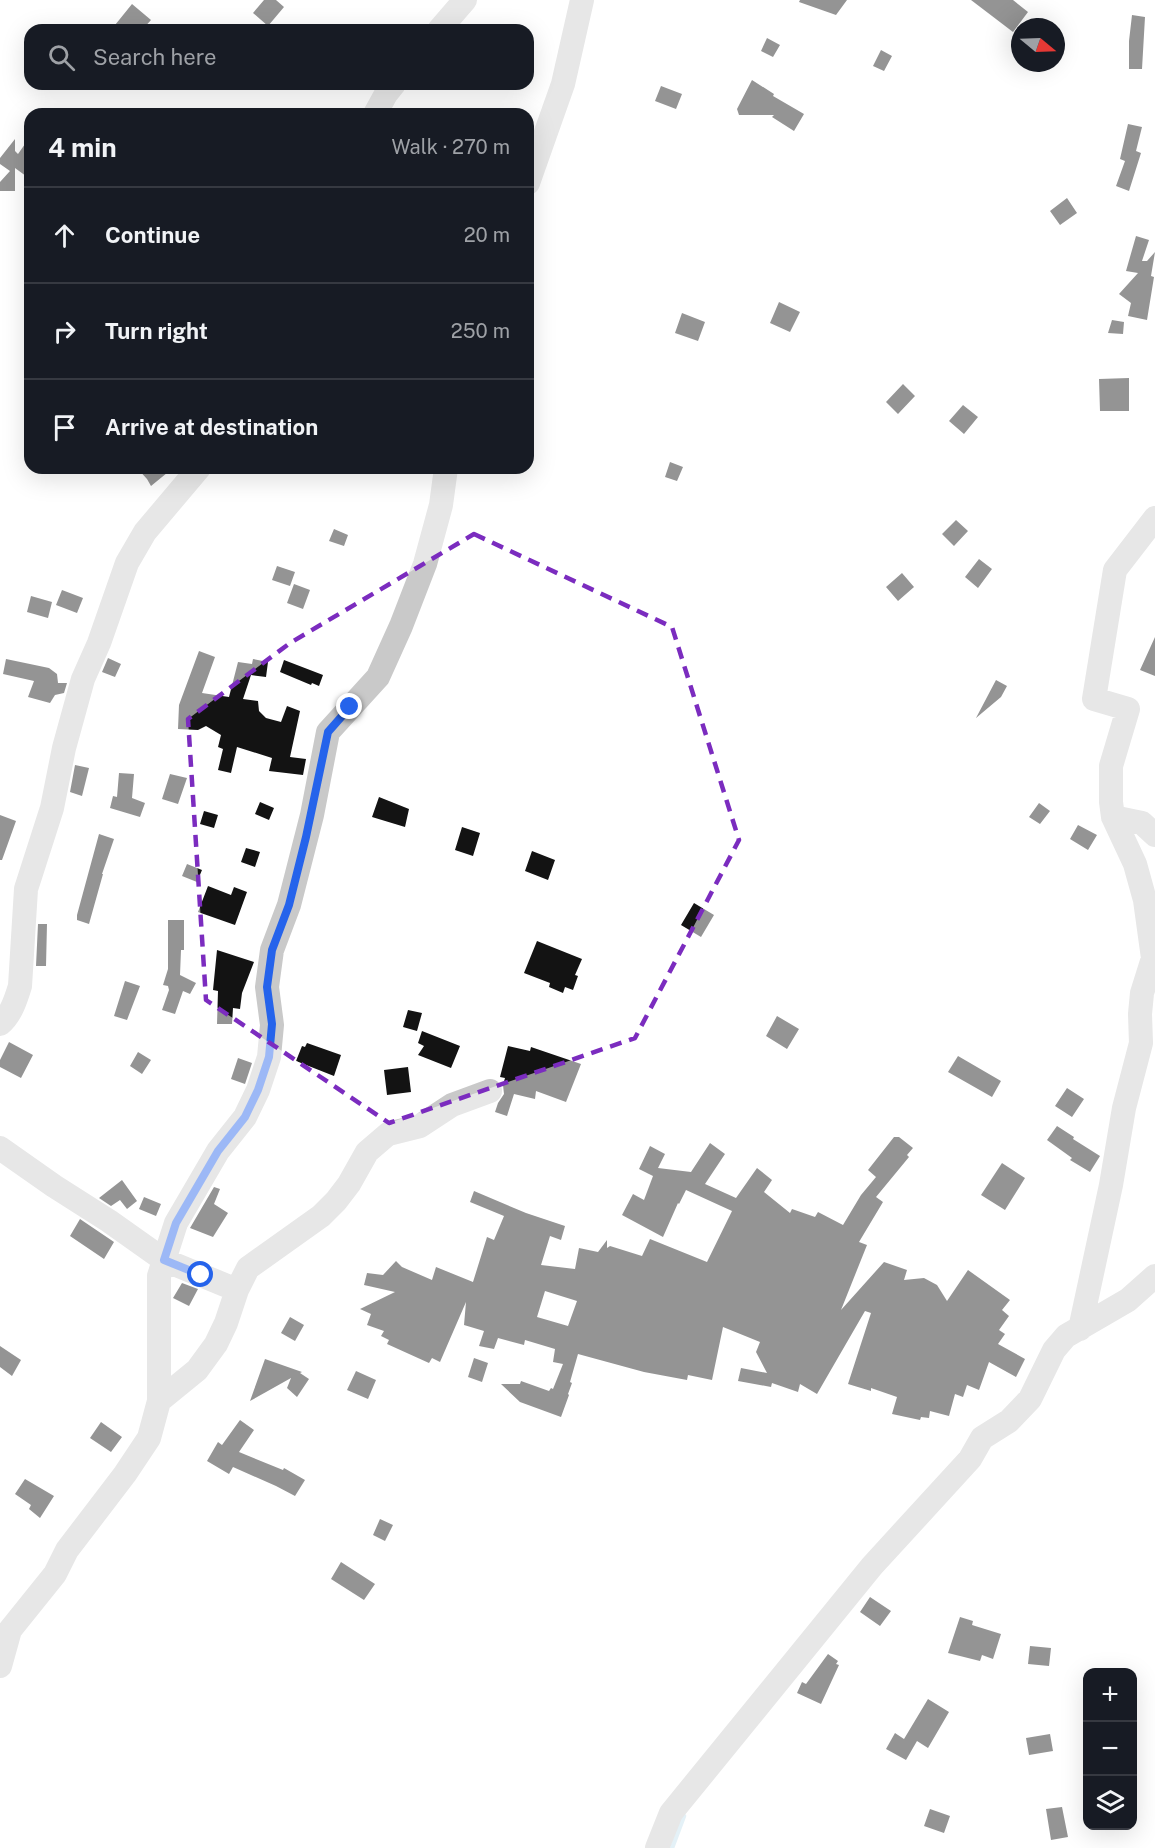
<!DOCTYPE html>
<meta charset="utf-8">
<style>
:root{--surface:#171b24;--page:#20242c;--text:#f1f3f6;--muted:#9ea1a6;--line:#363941}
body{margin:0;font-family:"Public Sans",sans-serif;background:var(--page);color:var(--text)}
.controls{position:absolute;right:18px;bottom:18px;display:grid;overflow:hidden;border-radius:12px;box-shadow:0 6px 24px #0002}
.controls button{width:54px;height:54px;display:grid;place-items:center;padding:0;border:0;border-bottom:2px solid var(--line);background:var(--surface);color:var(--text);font:30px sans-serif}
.compass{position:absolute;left:1011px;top:18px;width:54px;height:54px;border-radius:50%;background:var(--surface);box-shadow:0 6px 24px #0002;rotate:109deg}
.stop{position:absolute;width:18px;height:18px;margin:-14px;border:4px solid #2563eb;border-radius:50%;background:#fff}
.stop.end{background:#2563eb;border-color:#fff;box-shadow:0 2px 6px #0008}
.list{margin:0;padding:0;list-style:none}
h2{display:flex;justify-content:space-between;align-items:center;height:78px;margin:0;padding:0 24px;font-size:26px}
h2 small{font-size:20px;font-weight:400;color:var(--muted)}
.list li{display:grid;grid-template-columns:39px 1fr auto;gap:18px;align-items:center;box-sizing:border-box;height:96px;padding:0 24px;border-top:2px solid var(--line)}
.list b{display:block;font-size:22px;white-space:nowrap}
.list em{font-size:20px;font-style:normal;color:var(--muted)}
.icon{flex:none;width:33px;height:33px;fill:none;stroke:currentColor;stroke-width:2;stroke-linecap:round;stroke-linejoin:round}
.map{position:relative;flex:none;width:1155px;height:1848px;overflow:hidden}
.search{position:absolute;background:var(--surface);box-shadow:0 6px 24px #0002;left:24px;top:24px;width:510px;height:66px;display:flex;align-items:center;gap:15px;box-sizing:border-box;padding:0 21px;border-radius:18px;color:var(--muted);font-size:22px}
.panel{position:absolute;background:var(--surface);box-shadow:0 6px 24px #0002;left:24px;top:108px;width:510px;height:366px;border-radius:18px}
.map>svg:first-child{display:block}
</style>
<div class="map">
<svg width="1155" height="1848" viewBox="0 0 1155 1848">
<rect width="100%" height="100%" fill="#fff"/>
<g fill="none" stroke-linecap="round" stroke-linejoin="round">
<path stroke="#c3e0ed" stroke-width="4.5" d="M672,1848L684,1816"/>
</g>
<path fill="#131313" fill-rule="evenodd" d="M264,0H276L284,7L268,26L253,13Z
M800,0H847L836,15L799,2Z
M971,0H1013L1028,12L1013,32Z
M132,4L151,20L142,30H111Z
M1132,15L1145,17L1142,69H1129V41Z
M767,38L780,45L773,57L761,51Z
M881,50L892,56L884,71L873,66Z
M752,80L774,94L773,96L804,114L794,131L772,117L774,115H739L737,109Z
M661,86L682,94L676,109L655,101Z
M1128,124L1142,127L1136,151L1141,153L1129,191L1116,186L1125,161L1120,159Z
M30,137V179L15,168V191H0V182L10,171L0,164V158L15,139V151L18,154Z
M1067,198L1077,213L1060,225L1050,211Z
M1136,236L1149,240L1142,261H1147L1155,252L1151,276L1154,277L1147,320L1128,316L1131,303L1119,294L1138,273L1126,271Z
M779,302L800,312L790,332L770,323Z
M682,313L705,322L698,341L675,333Z
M1112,320L1124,322L1123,334L1108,333Z
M1129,378V411H1100L1099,379Z
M903,384L915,396L898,414L886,402Z
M963,405L978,417L964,434L949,421Z
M670,462L683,467L677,481L665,477Z
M137,468H173L151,486L147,479Z
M956,520L968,531L954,546L942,534Z
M334,529L348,535L344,546L329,541Z
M979,559L992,569L978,588L965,577Z
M277,566L295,572L290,586L272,580Z
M902,573L914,587L898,601L886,587Z
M294,584L310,590L303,609L287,603Z
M62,590L83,598L77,613L56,605Z
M31,596L52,602L48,618L27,612Z
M1155,637V676L1140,670Z
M199,651L215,657L202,693L229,697L238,662L252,664L253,659L268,662L266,677L251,675L243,699L258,701L259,711L266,718L281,722L287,706L300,711L290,757L306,759L303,775L269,771L272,758L237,747L231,773L218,770L223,749L218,747L221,735L206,726L198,730L178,729L179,705Z
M108,658L121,664L115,677L102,672Z
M6,659L49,668L57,674L58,683H67L64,693L55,695L50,703L28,697L34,681L3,674Z
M284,660L323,675L319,686L312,683L311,685L280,672Z
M996,680L1007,686L1001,697L976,718Z
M75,765L89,768L82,796L70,792Z
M119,773L134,774L132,798L145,803L140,817L110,808L113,796L117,797Z
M170,774L187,778L178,804L162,799Z
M379,797L409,809L405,827L372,817Z
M260,802L274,808L269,820L255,814Z
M1039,803L1050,811L1040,824L1029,817Z
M204,811L218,815L214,828L200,824Z
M0,815L16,821L2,860H0Z
M1078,825L1097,835L1088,850L1070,839Z
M462,827L480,833L473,856L455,850Z
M99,834L114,839L102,874H103L89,924L77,920V915Z
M246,848L260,852L255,867L241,862Z
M532,851L555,860L548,880L525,871Z
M187,864L202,870L197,882L182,876Z
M208,886L231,895L234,887L247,892L235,925L198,912Z
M694,903L714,915L701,937L681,925Z
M168,920H184V950H181L180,975L196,983L190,994L183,991L175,1014L162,1010L169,990L168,986L163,985L168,969Z
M38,924H47L46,966H36Z
M537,941L582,959L575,975L578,976L573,990L565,987L563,993L549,987L550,983L524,973Z
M217,950L254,962L242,993L240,1009L233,1008L232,1024H217L218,991L213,990Z
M125,981L140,986L127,1020L114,1016Z
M408,1010L422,1013L417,1031L403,1027Z
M777,1016L799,1029L787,1049L766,1036Z
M422,1031L460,1046L451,1068L418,1055L424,1046L418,1043Z
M9,1042L33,1055L21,1078L0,1067V1060Z
M307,1043L341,1055L334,1076L296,1061L302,1046L305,1047Z
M508,1046L530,1051L531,1047L581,1064L566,1102L536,1091L535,1099L514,1094L507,1116L495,1112L498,1103L504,1094L503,1085L505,1078L500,1077Z
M138,1052L151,1060L142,1074L130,1066Z
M958,1056L1001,1081L992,1097L948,1072Z
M238,1058L252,1063L245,1084L231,1079Z
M408,1067L411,1092L387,1095L384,1070Z
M1067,1088L1084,1099L1072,1117L1055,1106Z
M1057,1126L1074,1137L1073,1139L1100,1156L1090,1172L1070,1160L1072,1158L1047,1140Z
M894,1137H899L913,1148L907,1155L909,1157L876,1197L883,1202L859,1242L867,1245L841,1310L884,1262L907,1270L904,1280L924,1278L937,1285L947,1301L968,1270L1010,1300L1002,1310L1009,1316L999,1330L1005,1334L998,1344L1025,1359L1016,1377L989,1362L979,1390L967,1385L963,1397L955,1394L949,1416L930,1411L929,1418L921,1417L920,1420L892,1414L897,1397L871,1388V1391L848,1384L871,1313L865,1311L817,1394L800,1384L798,1392L772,1383L771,1387L738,1381L741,1368L767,1373L756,1352L760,1342L723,1327L712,1380L688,1375L687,1380L644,1372L578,1354L570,1382L572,1383L568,1394L569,1395L561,1417L520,1402L501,1384H520L521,1381L549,1391L551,1388L553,1389L563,1364L553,1362L555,1349L525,1340L524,1345L498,1338L494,1349L479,1346L484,1331L464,1325L466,1302L440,1362L432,1358L429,1363L387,1344L389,1340L381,1336L384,1331L367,1325L371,1314L360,1309L395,1292L364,1285L367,1273L383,1275L396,1261L402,1267L432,1280L436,1267L473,1282L487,1237L494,1240L504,1216L470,1202L474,1191L526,1213L565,1226L561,1240L550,1236L541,1265L575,1269L579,1248L598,1252L607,1240V1248L610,1246L642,1256L650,1239L707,1262L732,1211L686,1190L679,1204L678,1203L663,1237L622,1215L633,1194L644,1200L653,1176L639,1169L650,1146L665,1154L658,1168L691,1172L710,1143L725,1154L705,1184L736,1198L757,1168L772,1180L764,1192L790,1213L792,1209L815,1217L818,1212L843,1225L861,1195L876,1177L868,1170ZM545,1291L577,1301L568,1326L537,1317Z
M1002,1163L1025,1178L1005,1210L981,1195Z
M122,1180L137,1201L127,1209L120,1200L111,1206L99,1198Z
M214,1187L220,1189L214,1204L228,1213L213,1237L190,1228Z
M144,1197L161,1204L156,1216L139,1209Z
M80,1219L114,1242L104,1259L70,1236Z
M182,1283L198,1289L189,1306L173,1298Z
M290,1317L304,1325L295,1341L281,1333Z
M0,1346L21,1360L12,1376L0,1367Z
M474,1358L488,1363L482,1382L468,1377Z
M265,1359L302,1372L300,1373L309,1379L297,1397L287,1388L291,1378L250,1401Z
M356,1371L376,1380L368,1399L347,1390Z
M240,1420L254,1430L239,1452L283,1470L284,1468L305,1480L295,1496L276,1486L233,1467L229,1474L207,1461L218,1442L222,1445Z
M101,1422L122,1437L111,1452L90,1438Z
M25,1479L54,1496L40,1518L29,1509L31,1505L15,1494Z
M380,1519L393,1525L385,1541L373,1535Z
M341,1562L375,1584L364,1600L331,1579Z
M870,1597L891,1611L880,1626L860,1612Z
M960,1617L973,1621L972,1625L1001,1634L993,1659L982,1655L980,1661L948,1653Z
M1030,1646L1051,1648L1049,1666L1028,1664Z
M828,1654L838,1661L836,1664L839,1665L821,1704L797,1693L802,1682L806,1684Z
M928,1699L949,1712L928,1748L917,1741L906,1760L886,1749L895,1733L904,1739Z
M1050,1734L1053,1751L1029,1755L1026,1738Z
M1062,1807L1068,1837L1051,1840L1046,1809Z
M930,1809L950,1816L944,1833L924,1826Z"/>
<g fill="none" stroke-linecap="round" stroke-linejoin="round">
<path stroke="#c9c9c9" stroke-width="24" d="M439,30L465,0
M375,114L386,94L394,84
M528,183L563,84L582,0
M1113,817L1142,823L1155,835
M0,1024C11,1015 16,999 20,986L26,889L52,808L64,748L83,679L99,643L127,563L145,532L199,468
M0,1148L54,1186L109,1221L164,1260L237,1290
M1080,1329L1111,1185L1124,1108L1141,1043L1140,1014L1142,993L1153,958L1145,900L1135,864L1113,817L1111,802V766L1128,709L1094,699L1115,570L1155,518
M159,1401L197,1370L216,1344L226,1323L237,1290L248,1268L321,1216L336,1201L349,1184L367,1152L388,1134L420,1126L452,1105L490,1091
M0,1666L10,1630L55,1574L67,1550L125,1474L149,1438L159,1401V1276L176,1223L218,1151L245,1117L258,1090L269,1057L272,1025L267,987L272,950L289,905L312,815L328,732L378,677L401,626L425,564L441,505L446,468
M657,1848L671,1813L872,1566L970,1459L982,1438L1009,1421L1030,1399L1054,1350L1066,1336L1128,1300L1155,1276"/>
</g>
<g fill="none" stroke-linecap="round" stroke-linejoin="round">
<path stroke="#2563eb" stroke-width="8" d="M201,1275L164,1260L176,1223L218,1151L245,1117L258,1090L269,1057L272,1024L267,987L272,950L289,905L306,837L328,732L350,707"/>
</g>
<path d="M0 0H1155V1848H0ZM474,534L672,627L739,840L635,1038L389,1123L206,1000L188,719L290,643Z" fill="#fff" fill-opacity=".55" fill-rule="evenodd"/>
<path fill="none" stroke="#7b2cbf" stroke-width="4.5" stroke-dasharray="12 8" stroke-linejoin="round" d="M474,534L672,627L739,840L635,1038L389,1123L206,1000L188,719L290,643Z"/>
</svg>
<div class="controls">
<button>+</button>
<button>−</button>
<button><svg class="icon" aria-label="layers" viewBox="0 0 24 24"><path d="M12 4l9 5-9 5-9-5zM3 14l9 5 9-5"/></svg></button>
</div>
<svg class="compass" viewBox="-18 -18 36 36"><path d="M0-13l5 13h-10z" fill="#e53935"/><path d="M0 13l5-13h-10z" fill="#9ea1a6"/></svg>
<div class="stop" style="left:201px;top:1275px"></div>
<div class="stop end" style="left:350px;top:707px"></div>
<div class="search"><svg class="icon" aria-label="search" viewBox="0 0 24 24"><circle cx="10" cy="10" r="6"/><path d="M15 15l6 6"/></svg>Search here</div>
<section class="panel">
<h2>4 min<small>Walk · 270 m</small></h2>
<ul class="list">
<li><svg class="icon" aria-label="ahead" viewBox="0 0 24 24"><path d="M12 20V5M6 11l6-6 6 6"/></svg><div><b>Continue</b></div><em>20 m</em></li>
<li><svg class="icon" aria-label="right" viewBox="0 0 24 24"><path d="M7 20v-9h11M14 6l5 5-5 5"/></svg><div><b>Turn right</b></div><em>250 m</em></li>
<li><svg class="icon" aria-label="arrive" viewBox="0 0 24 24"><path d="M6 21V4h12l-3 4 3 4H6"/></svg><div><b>Arrive at destination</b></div></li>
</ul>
</section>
</div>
